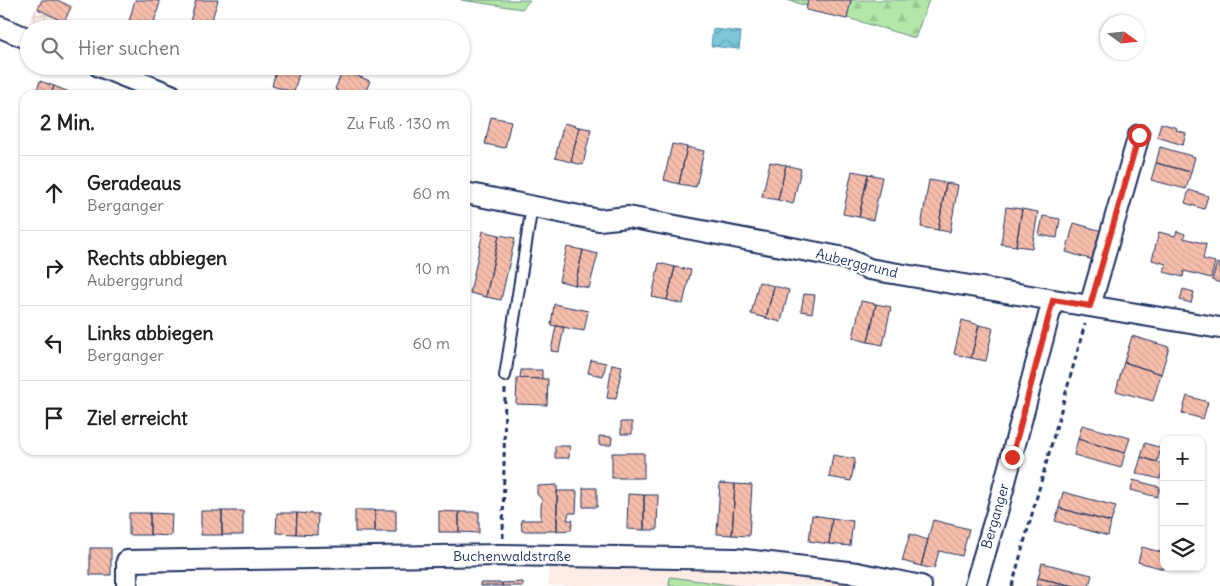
<!DOCTYPE html>
<html lang="de">
<meta charset="utf-8">
<style>
:root{--surface:#fff;--page:#f2f2f2;--text:#202124;--muted:#757577;--line:#e0e0e0}
body{margin:0;font-family:Delius,sans-serif;background:var(--page);color:var(--text)}
.controls{position:absolute;right:15px;bottom:15px;display:grid;overflow:hidden;border-radius:10px;box-shadow:0 1px 4px #0004}
.controls button{width:45px;height:45px;display:grid;place-items:center;padding:0;border:0;border-bottom:1px solid var(--line);background:var(--surface);color:var(--text);font:25px sans-serif}
.compass{position:absolute;left:1100px;top:15px;width:45px;height:45px;border-radius:50%;background:var(--surface);box-shadow:0 1px 4px #0004;rotate:105deg}
.stop{position:absolute;width:15px;height:15px;margin:-11px;border:4px solid #d93025;border-radius:50%;background:#fff}
.stop.end{background:#d93025;border-color:#fff;box-shadow:0 1px 5px #0008}
.list{margin:0;padding:0;list-style:none}
h2{display:flex;justify-content:space-between;align-items:center;height:65px;margin:0;padding:0 20px;font-size:21px}
h2 small{font-size:16px;font-weight:400;color:var(--muted)}
.list li{display:grid;grid-template-columns:32px 1fr auto;gap:15px;align-items:center;box-sizing:border-box;height:75px;padding:0 20px;border-top:1px solid var(--line)}
.list b{display:block;font-size:19px;white-space:nowrap}
.list p{margin:0;font-size:16px;white-space:nowrap;color:var(--muted)}
.list em{font-size:16px;font-style:normal;color:var(--muted)}
.icon{flex:none;width:28px;height:28px;fill:none;stroke:currentColor;stroke-width:2;stroke-linecap:round;stroke-linejoin:round}
.map{position:relative;flex:none;width:1220px;height:586px;overflow:hidden}
.search{position:absolute;background:var(--surface);box-shadow:0 1px 4px #0004;left:20px;top:20px;width:450px;height:55px;display:flex;align-items:center;gap:12px;box-sizing:border-box;padding:0 18px;border-radius:28px;color:var(--muted);font-size:19px}
.panel{position:absolute;background:var(--surface);box-shadow:0 1px 4px #0004;left:20px;top:90px;width:450px;height:365px;border-radius:15px}
.map>svg:first-child{display:block}
</style>
<div class="map">
<svg width="1220" height="586" viewBox="0 0 1220 586">
<defs>
<pattern id="industrial-grid" width="8" height="8" patternUnits="userSpaceOnUse" patternTransform="scale(1.25)"><rect width="8" height="8" fill="#fdece6"/><path d="M0 4h8M4 0v8" fill="none" stroke="#d8cbc8"/></pattern>
<pattern id="forest-firs" width="22" height="20" patternUnits="userSpaceOnUse" patternTransform="scale(1.25)"><rect width="22" height="20" fill="#b3e6a7"/><path d="M5 1l3.5 6h-7zM16 11l3.5 6h-7z" fill="#99c692"/></pattern>
<pattern id="water-waves" width="16" height="10" patternUnits="userSpaceOnUse" patternTransform="scale(1.25)"><rect width="16" height="10" fill="#7bc8d9"/><path d="M0 5q4-4 8 0t8 0" fill="none" stroke="#64a3b3"/></pattern>
<pattern id="building-back-hatch" width="6" height="6" patternUnits="userSpaceOnUse" patternTransform="scale(1.25)"><rect width="6" height="6" fill="#f7beac"/><path d="M-1 5l2 2M0 0l6 6M5-1l2 2" fill="none" stroke="#d3a496"/></pattern>
</defs>
<rect width="100%" height="100%" fill="#fff"/>
<filter id="ink" filterUnits="userSpaceOnUse"><feTurbulence type="fractalNoise" baseFrequency=".02" numOctaves="2"/><feDisplacementMap in="SourceGraphic" scale="10" xChannelSelector="R" yChannelSelector="G"/><feConvolveMatrix kernelMatrix="1 2 1 2 8 2 1 2 1" color-interpolation-filters="sRGB"/></filter>
<g filter="url(#ink)">
<path fill="#fdece6" d="M651,564L781,572L865,586H548V566Z"/>
<path fill="url(#industrial-grid)" d="M40,0H60L73,6L62,29H45L29,23Z"/>
<path fill="url(#forest-firs)" stroke="#678a82" d="M787,0H929L915,38Z"/>
<path fill="#b3e6a7" stroke="#678a82" d="M461,0H530L522,9Z
M670,577L738,586H669Z"/>
<path fill="url(#water-waves)" stroke="#558ba8" d="M713,29L741,32L739,49L711,46Z"/>
<path fill="url(#building-back-hatch)" stroke="#1b2f5e" d="M42,0H57L71,7L64,22L38,9Z
M135,0H154L160,2L152,29H127Z
M196,0H218L209,29H188Z
M808,0H851L847,19L806,10Z
M277,66H301L294,92L272,86Z
M343,70L370,81L364,95H335L337,90L335,89Z
M40,81L54,86L51,95H35Z
M54,86L69,92L68,95H51Z
M491,117L511,121L505,148L485,144Z
M564,123L579,127L571,162L555,158Z
M1161,123L1177,128L1176,130L1186,133L1183,145L1157,137Z
M579,127L591,129L583,165L571,162Z
M672,144L687,147L679,184L664,180Z
M687,147L704,151L696,187L679,184Z
M1160,147L1195,157L1191,172L1156,163Z
M770,162L786,165L778,200L762,197Z
M1156,163L1191,172L1186,189L1151,180Z
M786,165L801,169L793,204L778,200Z
M852,171L868,174L859,217L843,214Z
M868,174L882,177L873,220L859,217Z
M929,180L946,183L938,230L921,227Z
M946,183L958,185L950,232L938,230Z
M1189,190L1208,196L1204,209L1185,203Z
M1006,207L1022,209L1016,246L1001,244Z
M1022,209L1038,212L1032,248L1016,246Z
M1043,216L1060,219L1057,238L1039,235Z
M1074,223L1102,231L1093,260L1066,252Z
M483,231L499,235L486,297L470,293Z
M1177,231L1185,234L1184,238L1206,244L1203,259L1215,262L1211,278L1184,271L1183,277L1164,272L1166,264L1152,260L1159,232L1175,236Z
M499,235L515,238L501,300L486,297Z
M567,247L583,250L575,285L559,281Z
M583,250L598,254L589,288L575,285Z
M659,263L675,267L667,300L652,297Z
M1217,263L1220,264V283L1212,280Z
M675,267L691,270L683,304L667,300Z
M759,282L774,286L766,318L751,314Z
M774,286L789,290L781,322L766,318Z
M1183,289L1194,292L1191,303L1180,300Z
M804,294L815,295L812,313L801,311Z
M861,301L876,304L868,342L853,338Z
M554,304L588,311L584,331L551,325Z
M876,304L891,307L883,345L868,342Z
M962,320L979,325L971,358L954,354Z
M979,325L993,328L986,361L971,358Z
M556,326L564,327L559,352L551,351Z
M1132,336L1169,347L1161,374L1124,362Z
M591,360L606,363L603,376L588,373Z
M1124,362L1161,374L1153,401L1116,391Z
M612,364L622,366L616,399L607,398Z
M521,370H542V379L520,378Z
M517,378L548,379L547,405L516,404Z
M1187,396L1208,402L1203,419L1182,413Z
M621,422H632V434H621Z
M1082,425L1130,438L1125,453L1078,439Z
M599,436L612,437L611,445H599Z
M1078,439L1125,453L1121,468L1074,455Z
M1145,443L1161,448L1157,462L1141,457Z
M555,446H570L569,458H555Z
M612,453H644V478H612Z
M833,455L855,459L851,481L829,477Z
M1141,457L1164,464L1160,479L1136,473Z
M1133,480L1160,487L1157,497L1131,490Z
M720,483L735,484L732,535L717,534Z
M735,484L752,485L749,536L732,535Z
M557,485V531H522L521,520H541V506L542,500L537,494V486Z
M583,488H597V507H583Z
M557,491H577L576,513H569L567,520H573L571,530L557,531Z
M1063,492L1116,506L1111,522L1059,508Z
M628,494L644,495V530L627,529Z
M644,495H658L657,530H644Z
M1059,508L1111,522L1108,536L1055,521Z
M355,510H375V532H355Z
M375,510H396V532H375Z
M201,511H222V535H201Z
M222,511H243V535H222Z
M439,511L459,512V532H439Z
M459,512H479V533L459,532Z
M129,513H150V535H129Z
M150,513L172,514L171,536L150,535Z
M277,513H297L296,534L276,533Z
M297,513L318,514L317,535L296,534Z
M812,515L832,518L829,544L809,541Z
M832,518L853,521L850,546L829,544Z
M933,520L969,529L962,556L939,551L934,569L921,566Z
M910,534L928,540L921,566L902,561Z
M1142,547L1164,553V569L1138,562Z
M90,548H111V575H90Z
M1042,563L1092,575L1089,586H1074L1038,578Z
M1038,578L1074,586H1036Z
M523,582V586H502V583Z
M480,583H502V586H480Z"/>
<g fill="none" stroke-linecap="round" stroke-linejoin="round">
<defs>
<path id="service" d="M505,376L532,206"/>
<path id="minor" d="M0,27L29,39
M99,66L171,95
M465,193L599,220L628,217L845,258L869,269L1220,328
M1090,306L1139,135
M127,586V561L502,555L736,559L857,573L921,586
M975,586L997,512L1053,300"/>
</defs>
<use href="#service" stroke="#1b2f5e" stroke-width="14"/>
<use href="#minor" stroke="#1b2f5e" stroke-width="24"/>
<path stroke="#1b2f5e" stroke-width="3" stroke-dasharray="5 4" stroke-linecap="butt" d="M503,538L505,389
M1012,586L1085,324"/>
<use href="#service" stroke="#fff" stroke-width="10"/>
<use href="#minor" stroke="#fff" stroke-width="20"/>
</g>
</g>
<g fill="none" stroke-linecap="round" stroke-linejoin="round" filter="url(#ink)">
<path stroke="#d93025" stroke-width="6" d="M1012,457L1053,300L1090,306L1139,135"/>
</g>
<g text-anchor="middle" dominant-baseline="central" stroke-width="4" stroke-linejoin="round" paint-order="stroke">
<g font-size="14" fill="#1b2f5e" stroke="#fff">
<text transform="translate(857 263) rotate(14)">Auberggrund</text>
<text transform="translate(995 516) rotate(-74)">Berganger</text>
<text x="512" y="556">Buchenwaldstraße</text>
</g>
</g>
</svg>
<div class="controls">
<button>+</button>
<button>−</button>
<button><svg class="icon" aria-label="layers" viewBox="0 0 24 24"><path d="M12 4l9 5-9 5-9-5zM3 14l9 5 9-5"/></svg></button>
</div>
<svg class="compass" viewBox="-18 -18 36 36"><path d="M0-13l5 13h-10z" fill="#e53935"/><path d="M0 13l5-13h-10z" fill="#757577"/></svg>
<div class="stop" style="left:1139px;top:135px"></div>
<div class="stop end" style="left:1012px;top:457px"></div>
<div class="search"><svg class="icon" aria-label="search" viewBox="0 0 24 24"><circle cx="10" cy="10" r="6"/><path d="M15 15l6 6"/></svg>Hier suchen</div>
<section class="panel">
<h2>2 Min.<small>Zu Fuß · 130 m</small></h2>
<ul class="list">
<li><svg class="icon" aria-label="ahead" viewBox="0 0 24 24"><path d="M12 20V5M6 11l6-6 6 6"/></svg><div><b>Geradeaus</b><p>Berganger</p></div><em>60 m</em></li>
<li><svg class="icon" aria-label="right" viewBox="0 0 24 24"><path d="M7 20v-9h11M14 6l5 5-5 5"/></svg><div><b>Rechts abbiegen</b><p>Auberggrund</p></div><em>10 m</em></li>
<li><svg class="icon" aria-label="left" viewBox="0 0 24 24"><path d="M17 20v-9H6M10 6l-5 5 5 5"/></svg><div><b>Links abbiegen</b><p>Berganger</p></div><em>60 m</em></li>
<li><svg class="icon" aria-label="arrive" viewBox="0 0 24 24"><path d="M6 21V4h12l-3 4 3 4H6"/></svg><div><b>Ziel erreicht</b></div></li>
</ul>
</section>
</div>
